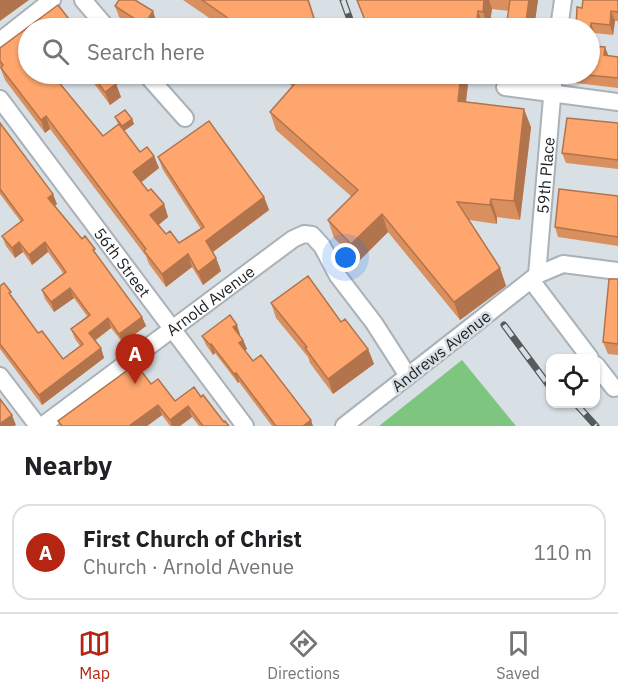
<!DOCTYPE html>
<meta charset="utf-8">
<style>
:root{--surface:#fff;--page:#f6f6f6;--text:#202124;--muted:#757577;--line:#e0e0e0;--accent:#b42612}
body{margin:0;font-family:"IBM Plex Sans",sans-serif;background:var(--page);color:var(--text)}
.controls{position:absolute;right:18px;bottom:18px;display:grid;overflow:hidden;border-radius:12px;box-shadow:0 2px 4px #0004}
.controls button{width:54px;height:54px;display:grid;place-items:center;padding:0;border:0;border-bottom:2px solid var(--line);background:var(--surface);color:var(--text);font:30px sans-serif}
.you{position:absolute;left:346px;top:258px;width:21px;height:21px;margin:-15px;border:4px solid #fff;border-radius:50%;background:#1a73e8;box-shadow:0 0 0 9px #1a73e833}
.badge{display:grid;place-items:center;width:39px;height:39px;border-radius:50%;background:var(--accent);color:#fff;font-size:20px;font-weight:700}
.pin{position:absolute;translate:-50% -50px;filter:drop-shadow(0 2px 3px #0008)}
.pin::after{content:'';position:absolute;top:32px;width:21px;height:18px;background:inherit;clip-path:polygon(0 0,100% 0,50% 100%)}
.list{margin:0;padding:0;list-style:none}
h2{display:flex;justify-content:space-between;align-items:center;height:78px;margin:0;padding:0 24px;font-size:26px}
h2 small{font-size:20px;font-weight:400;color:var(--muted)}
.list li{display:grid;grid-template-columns:39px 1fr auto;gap:18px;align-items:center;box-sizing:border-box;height:96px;margin:0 12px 12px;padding:0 12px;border:2px solid var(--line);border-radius:18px}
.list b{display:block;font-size:22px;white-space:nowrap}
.list p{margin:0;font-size:20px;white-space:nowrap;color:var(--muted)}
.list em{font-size:20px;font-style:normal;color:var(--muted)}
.icon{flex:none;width:33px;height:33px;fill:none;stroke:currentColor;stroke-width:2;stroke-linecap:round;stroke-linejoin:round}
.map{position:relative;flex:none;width:618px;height:426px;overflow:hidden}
.search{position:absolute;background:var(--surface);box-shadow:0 2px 4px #0004;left:18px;right:18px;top:18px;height:66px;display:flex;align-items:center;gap:15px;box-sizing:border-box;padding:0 21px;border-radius:33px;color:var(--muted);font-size:22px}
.sheet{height:186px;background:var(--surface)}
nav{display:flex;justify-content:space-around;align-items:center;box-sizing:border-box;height:84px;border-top:2px solid var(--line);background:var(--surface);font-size:16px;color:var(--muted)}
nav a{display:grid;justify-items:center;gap:3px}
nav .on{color:var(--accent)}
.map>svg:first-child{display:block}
</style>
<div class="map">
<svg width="618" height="426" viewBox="0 0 618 426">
<rect width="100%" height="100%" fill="#d8e0e6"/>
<path fill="#7ec57f" d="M462,360L516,426H379Z"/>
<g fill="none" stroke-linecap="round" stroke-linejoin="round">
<defs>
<g id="minor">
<path d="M83,0L107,28"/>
<path d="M559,28L563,0"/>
<path d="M0,41L52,0"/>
<path d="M146,74L185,118"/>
<path d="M505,87L618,102"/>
<path id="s1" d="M0,99L245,426"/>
<path id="s2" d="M537,275L554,74"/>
<path d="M531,280L590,358"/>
<path d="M518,290L537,275L563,264L618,271"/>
<path d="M596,365L614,388"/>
<path d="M0,376L38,426"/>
<path id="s3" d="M42,426L293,239L304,234L312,235L322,246L338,276L374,323L408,376"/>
<path d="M344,426L472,326"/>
</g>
</defs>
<use href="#minor" stroke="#aab1b7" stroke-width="20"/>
<use href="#minor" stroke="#fff" stroke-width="16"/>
<defs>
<path id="rail" d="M343,0L353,28
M504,325L550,387
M576,404L596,426"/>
</defs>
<use href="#rail" stroke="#555a5d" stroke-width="7"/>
<use href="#rail" stroke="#d8e0e6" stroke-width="4.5" stroke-dasharray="14" stroke-linecap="butt"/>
<defs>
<path id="minor-bridge" d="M472,326L518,290"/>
</defs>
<use href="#minor-bridge" stroke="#aab1b7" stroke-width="20" stroke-linecap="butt"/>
<use href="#minor-bridge" stroke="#fff" stroke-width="16"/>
</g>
<path fill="#da8f5e" d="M183,0H309L318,28H224Z
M357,0H538L534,28H506L509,11L492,9L489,28H368Z
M618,0V21H615L613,35L594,33L593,46L608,56L618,57V88L576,83L573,74H590L582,8Z
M58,5L76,28L80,26L82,28H28V74H68L58,81L103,136L118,124L115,117L125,110L132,119L134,124L124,131L140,152L147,147L154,156L159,168L141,182L148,191L151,189L164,204L168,217L158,225L166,234L170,231L179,243L201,229L163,170L158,157L209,121L264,197L269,210L213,252L216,258L221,271L203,285L192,267L166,287L149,264L146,256L50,129L45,133L5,80L0,67V48Z
M115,6L153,11L156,21L152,28H137L119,17Z
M82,74H108L116,84L121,97L110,105L90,78L86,80Z
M278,74H469L466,102L531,127L520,220L497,217V224L469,220L500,268L506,286L460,320L388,232L358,262L334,238L328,220L352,197L276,130L270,112L292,86Z
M0,123L57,204L55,206L97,256L142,317L146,326L123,343L111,328L95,341L101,348L104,358L42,405L0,349V286L14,299L38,333L63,359L80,346L75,339L71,329L87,316L74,298L54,312L45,299L42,290L63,273L48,252L32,265L23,252L15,258L6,246L2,236L21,222L0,194Z
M618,123V169L566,163L562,153Z
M618,196V246L558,237L555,227Z
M618,279V355L608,354L603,342Z
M271,303L341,322L368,349L374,364L333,394L310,363L308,357L276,318Z
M240,334L239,335L243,340L247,349L245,350L253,361L313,426H272L239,382L238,383L215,353L213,355L206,345L202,336Z
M151,384L175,401L201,397L224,422L229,426H199L192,417L180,426H170L162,415L147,426H60L58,421Z"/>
<path fill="#b2744c" d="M0,0H29L0,21Z
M484,0H489L492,9L489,28H488L483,12Z
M529,0H538L534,28H525Z
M153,11L156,21L152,28H145L144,25Z
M478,11L484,28H476Z
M611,11L615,21L613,35L610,25Z
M591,23L594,33L592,55L590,48Z
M605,47L609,57L604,55Z
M51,74H68L55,84Z
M84,74H88L90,78L86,80Z
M461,74H469L464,119L458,101Z
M116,84L121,97L110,105L105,92Z
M524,109L531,127L520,220L514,201Z
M46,116L50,129L45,133L41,120Z
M132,119L134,124L124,131L122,126Z
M154,156L159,168L138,185L133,172Z
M53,194L57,204L52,208L48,198Z
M264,197L269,210L210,254L206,241Z
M491,199L497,217V224L490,205Z
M164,204L168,217L155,228L150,215Z
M382,214L388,232L358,262L351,244Z
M19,242L23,252L15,258L12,248Z
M45,242L48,252L32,265L29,255Z
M188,254L192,267L166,287L162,274Z
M216,258L221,271L203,285L198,272Z
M500,268L506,286L460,320L454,302Z
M70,288L74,298L54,312L51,302Z
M142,317L146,326L123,343L119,334Z
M108,318L111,328L92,342L89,333Z
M237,325L240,334L237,337L233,327Z
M243,340L247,349L243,352L239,343Z
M211,344L215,353L213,355L210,345Z
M101,348L104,358L42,405L39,395Z
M368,349L374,364L333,394L328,379Z
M236,373L239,382L238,383L234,374Z
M158,405L162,415L147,426H129Z
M188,406L192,417L180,426H172L170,420Z
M12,415L16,425L14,426H0V424Z
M311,420L313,426H303Z"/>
<path fill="#fea66d" stroke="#b2744c" stroke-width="1.5" d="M119,0H135L153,11L144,25L115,6Z
M202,0H308L317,28H240L225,16Z
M357,0H484L483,12L478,11L476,28L466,27V28H368Z
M510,0H529L525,28H506Z
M583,0H618V12L611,11L610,25L591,23L590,36V28H576L577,7L582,8Z
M58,5L76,28L80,26L82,28H28V74H52L103,136L119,124L140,152L147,147L154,156L133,172L148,191L151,189L164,204L150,215L166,234L170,231L179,243L204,227L158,157L209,121L264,197L206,241L216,258L198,272L188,254L162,274L144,251L146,249L46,116L41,120L1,68L3,65L0,61V48Z
M590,46L605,47L604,55L618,57V78L578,74H590Z
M91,74H108L116,84L105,92Z
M292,74H461L458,101L524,109L514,201L491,199L490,205L457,202L500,268L454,302L382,214L351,244L328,220L358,190L270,112L299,79Z
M125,110L132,119L122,126L115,117Z
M567,118L618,123V160L562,153Z
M0,123L53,194L48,198L82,239L85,236L95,249L93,250L142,317L119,334L108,318L89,333L101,348L39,395L0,344V286L4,283L11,292L9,293L38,333L42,331L63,359L83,344L71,329L90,315L70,288L51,302L42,290L66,272L45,242L29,255L19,242L12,248L2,236L23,220L0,189Z
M559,189L618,196V237L555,227Z
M308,276L341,322L345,319L368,349L328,379L305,348L307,347L271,303Z
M609,279H618V344L603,342Z
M230,315L237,325L233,327L243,340L239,343L253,361L261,355L311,420L303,426H276L236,373L234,374L211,344L210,345L202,336Z
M136,364L151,384L158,379L175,401L194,387L201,397L203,395L224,422L225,421L229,426H203L188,406L170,420L158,405L129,426H62L58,421Z
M0,399L12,415L0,424Z"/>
<g text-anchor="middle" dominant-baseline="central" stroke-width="5" stroke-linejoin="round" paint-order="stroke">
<g font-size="16" fill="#1d2022" stroke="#d8e0e6">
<text stroke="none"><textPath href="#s2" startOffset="100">59th Place</textPath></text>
<text stroke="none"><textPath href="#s1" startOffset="204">56th Street</textPath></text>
<text stroke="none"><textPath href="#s3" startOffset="210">Arnold Avenue</textPath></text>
<text transform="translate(441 351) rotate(-38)">Andrews Avenue</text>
</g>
</g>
</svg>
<div class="controls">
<button><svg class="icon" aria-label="locate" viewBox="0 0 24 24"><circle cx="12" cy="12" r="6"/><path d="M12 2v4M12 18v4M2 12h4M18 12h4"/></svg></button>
</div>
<div class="you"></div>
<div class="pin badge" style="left:135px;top:384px">A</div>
<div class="search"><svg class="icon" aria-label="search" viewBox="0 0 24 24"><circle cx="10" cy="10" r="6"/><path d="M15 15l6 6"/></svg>Search here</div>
</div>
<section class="sheet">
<h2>Nearby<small></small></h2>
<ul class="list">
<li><span class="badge">A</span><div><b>First Church of Christ</b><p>Church · Arnold Avenue</p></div><em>110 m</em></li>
</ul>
</section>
<nav>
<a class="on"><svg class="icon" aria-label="map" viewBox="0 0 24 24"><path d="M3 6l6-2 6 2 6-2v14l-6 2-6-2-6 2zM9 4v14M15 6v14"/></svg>Map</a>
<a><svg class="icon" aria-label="directions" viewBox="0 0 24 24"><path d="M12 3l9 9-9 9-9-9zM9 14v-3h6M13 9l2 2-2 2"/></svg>Directions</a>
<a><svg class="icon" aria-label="saved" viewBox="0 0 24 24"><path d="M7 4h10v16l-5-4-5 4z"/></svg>Saved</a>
</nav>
